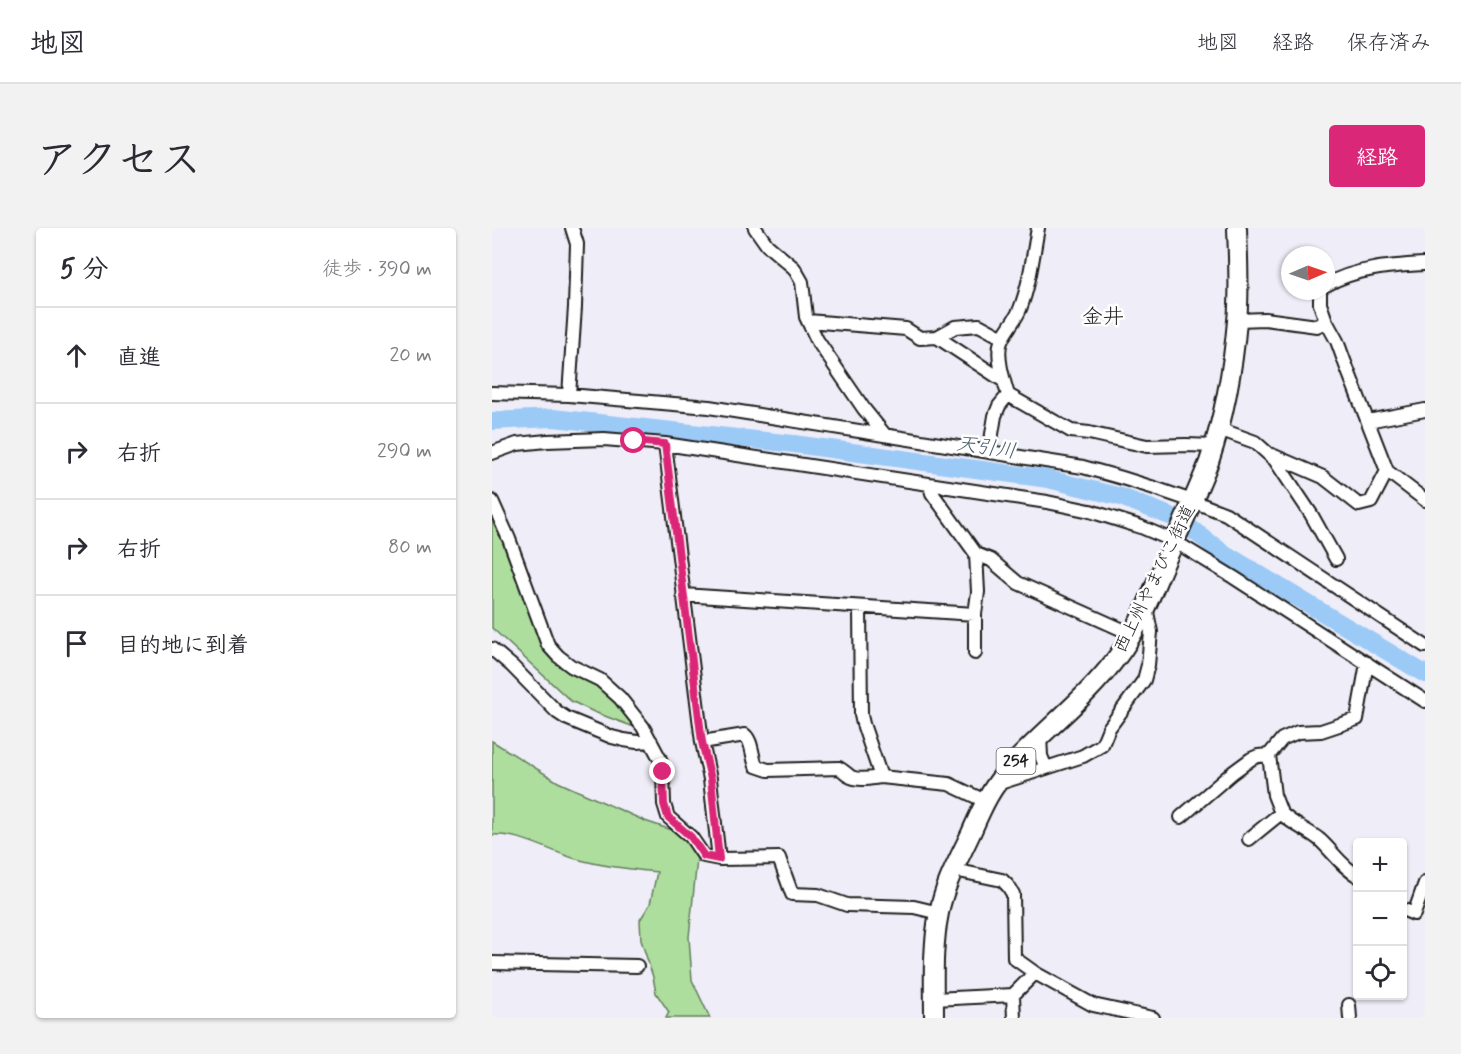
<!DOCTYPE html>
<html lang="ja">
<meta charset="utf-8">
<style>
:root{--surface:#fff;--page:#f2f2f3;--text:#2b2b33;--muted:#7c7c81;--line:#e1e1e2;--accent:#db2777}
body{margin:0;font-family:Mynerve,"Klee One",sans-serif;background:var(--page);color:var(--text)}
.controls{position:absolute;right:18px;bottom:18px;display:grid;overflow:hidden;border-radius:6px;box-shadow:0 2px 4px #0004}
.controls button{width:54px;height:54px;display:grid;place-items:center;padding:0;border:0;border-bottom:2px solid var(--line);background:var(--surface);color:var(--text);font:30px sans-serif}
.compass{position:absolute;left:789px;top:18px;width:54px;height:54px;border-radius:50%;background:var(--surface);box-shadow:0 2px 4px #0004;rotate:88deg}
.stop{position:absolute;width:18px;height:18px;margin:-14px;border:4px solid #db2777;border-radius:50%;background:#fff}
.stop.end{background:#db2777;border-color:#fff;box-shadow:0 2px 6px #0008}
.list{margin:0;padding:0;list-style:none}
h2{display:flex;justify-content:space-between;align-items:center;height:78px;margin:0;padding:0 24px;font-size:26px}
h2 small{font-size:20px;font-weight:400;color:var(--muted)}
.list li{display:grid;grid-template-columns:39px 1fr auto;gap:18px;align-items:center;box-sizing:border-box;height:96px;padding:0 24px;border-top:2px solid var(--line)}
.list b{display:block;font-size:22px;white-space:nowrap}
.list em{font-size:20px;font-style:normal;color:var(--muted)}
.icon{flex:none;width:33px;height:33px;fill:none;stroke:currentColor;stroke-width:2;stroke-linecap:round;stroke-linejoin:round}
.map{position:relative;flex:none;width:933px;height:790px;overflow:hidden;border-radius:6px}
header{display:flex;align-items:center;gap:36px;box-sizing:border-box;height:84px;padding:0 30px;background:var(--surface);border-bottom:2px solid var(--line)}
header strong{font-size:28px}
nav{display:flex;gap:33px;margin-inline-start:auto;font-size:21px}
.intro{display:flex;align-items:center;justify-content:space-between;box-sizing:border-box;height:144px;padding:0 36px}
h1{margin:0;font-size:42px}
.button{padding:15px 27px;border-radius:6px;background:var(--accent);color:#fff;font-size:21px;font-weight:700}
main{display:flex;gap:36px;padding:0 36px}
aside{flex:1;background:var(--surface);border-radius:6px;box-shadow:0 2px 4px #0004}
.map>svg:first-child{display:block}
</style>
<header>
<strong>地図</strong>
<nav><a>地図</a><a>経路</a><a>保存済み</a></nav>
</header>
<div class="intro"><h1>アクセス</h1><a class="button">経路</a></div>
<main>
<aside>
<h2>5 分<small>徒歩 · 390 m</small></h2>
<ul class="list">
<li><svg class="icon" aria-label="ahead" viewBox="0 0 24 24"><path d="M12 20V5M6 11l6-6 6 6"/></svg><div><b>直進</b></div><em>20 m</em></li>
<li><svg class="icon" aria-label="right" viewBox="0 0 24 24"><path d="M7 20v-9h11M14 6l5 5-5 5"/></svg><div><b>右折</b></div><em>290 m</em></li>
<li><svg class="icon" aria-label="right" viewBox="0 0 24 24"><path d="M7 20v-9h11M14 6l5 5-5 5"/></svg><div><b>右折</b></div><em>80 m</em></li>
<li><svg class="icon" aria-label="arrive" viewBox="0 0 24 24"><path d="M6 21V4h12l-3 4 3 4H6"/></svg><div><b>目的地に到着</b></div></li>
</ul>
</aside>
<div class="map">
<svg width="933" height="790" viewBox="0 0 933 790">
<rect width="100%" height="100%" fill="#efeef8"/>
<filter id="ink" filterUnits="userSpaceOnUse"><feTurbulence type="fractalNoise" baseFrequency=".0167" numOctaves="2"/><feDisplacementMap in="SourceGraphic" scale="12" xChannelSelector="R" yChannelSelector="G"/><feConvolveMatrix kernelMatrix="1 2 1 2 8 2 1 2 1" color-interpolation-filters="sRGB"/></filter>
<g filter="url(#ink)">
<path fill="#adde9e" stroke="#647d5d" stroke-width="1.5" d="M0,284L54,422L107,456L126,475L142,499L102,484L79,473L0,400Z
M0,513L66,554L153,593L188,605L205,631L197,709L200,752L218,790H174L177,784L164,765L161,749L149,712L148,692L158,676L165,644C137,641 108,638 81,630C55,622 28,605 0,607Z"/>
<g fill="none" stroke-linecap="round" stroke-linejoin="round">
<path stroke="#9ccaf7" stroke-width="18" d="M0,193L61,190L302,216L556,251L629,269L686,291L730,324L933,446"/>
<defs>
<path id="minor" d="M263,0L275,17L302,40L310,54L314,89L325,112L372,181L393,207
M834,57C863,40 900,38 933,36
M746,92L773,91L825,98L834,93L828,76V63
M316,93L414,101L428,110L445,109L512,153
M834,93L845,113L853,135L895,243L933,272
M445,109L463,99L487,97L511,110
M0,165L77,167L217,179L591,239C640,252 687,267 734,286L933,418
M77,167L83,79L85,16L80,0
M516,167L579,203L597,205L655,218L694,217L722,218
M876,193L933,182
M727,201L763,214L783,232L819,286L844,331
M173,216L210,514L218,551L227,631
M497,224L503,188L507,178L516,167C512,153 505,132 508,117C511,104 523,94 528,81C538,56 541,27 546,0
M0,225L25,216L55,213L112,211L173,216L555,274L598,283L649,299L682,313L741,349L933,473
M780,227L831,249L867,277L879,274L895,243
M438,257L440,265L484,326L486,364L483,386V425
M0,273L17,311L56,417L66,428L79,438L108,452L128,470L151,499L168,531L171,544L172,576L176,589L199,609L212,628L227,631L287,630L300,666L326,667L355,677L422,679L447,685
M484,326L499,332L526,355L640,406
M191,367L483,386
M0,421L20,438L65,484L74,490L120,509L132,512L145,514L159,513
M548,508L549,528L554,540
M210,514L253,507C260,513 260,528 264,538L276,542L347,540C352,543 355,546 359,549C368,553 380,550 389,549L371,496L369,487L368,380
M389,549L457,556L493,573
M505,556L591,528L610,517L617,500L652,452L656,437L659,404L654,379
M789,585C801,597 816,602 828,612C841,624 850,639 866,648
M689,589L740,545L759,531L766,528L777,527
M757,611L789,585L782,567L777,527L790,511L806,504L829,503L865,491L875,435
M462,642L510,652L516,658L521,666L522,730L543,745L601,777L661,790
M910,681L922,686L933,655
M0,735L145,738
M521,767L522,790
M442,771L521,767L543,745
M857,777L858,790"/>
<path id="highway" d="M442,790C442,756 440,719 447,685C452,657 467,631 479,605C491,578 498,561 518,539C553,501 596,469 626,428C646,402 658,369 671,339C687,304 703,269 717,234C732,189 741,140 745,93C748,64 746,30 745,0"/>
</defs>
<use href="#minor" stroke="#1c1c1c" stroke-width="16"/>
<use href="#highway" stroke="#1c1c1c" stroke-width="22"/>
<use href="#minor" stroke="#fff" stroke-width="12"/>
<use href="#highway" stroke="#fff" stroke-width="18"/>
</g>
</g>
<g fill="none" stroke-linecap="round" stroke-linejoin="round" filter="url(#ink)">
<path stroke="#db2777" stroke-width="8" d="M142,213L173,216L210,514L219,551L227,631L212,628L199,609L176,589L172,576L171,544"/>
</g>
<g text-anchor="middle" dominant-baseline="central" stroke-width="5" stroke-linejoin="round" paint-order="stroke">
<rect fill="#fff" stroke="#606060" stroke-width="1.5" x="504.5" y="520" width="39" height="26" rx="4.5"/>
<g font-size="16" font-weight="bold" fill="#1c1c1c">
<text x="524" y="533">254</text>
</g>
<g font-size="18" fill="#1c1c1c" stroke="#fff">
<text transform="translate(663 351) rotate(-64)">西上州やまびこ街道</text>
</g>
<g font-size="20" font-style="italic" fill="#495969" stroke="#fff">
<text transform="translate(494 220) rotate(8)">天引川</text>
</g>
<g font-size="21" fill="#1c1c1c" stroke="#fff">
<text x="611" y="89">金井</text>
</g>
</g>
</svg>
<div class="controls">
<button>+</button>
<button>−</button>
<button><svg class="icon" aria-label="locate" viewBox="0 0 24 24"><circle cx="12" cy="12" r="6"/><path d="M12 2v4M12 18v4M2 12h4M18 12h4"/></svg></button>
</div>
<svg class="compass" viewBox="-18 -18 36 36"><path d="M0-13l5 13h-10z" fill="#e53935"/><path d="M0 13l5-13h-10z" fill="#7c7c81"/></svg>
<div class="stop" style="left:142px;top:213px"></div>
<div class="stop end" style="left:171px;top:544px"></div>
</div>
</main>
